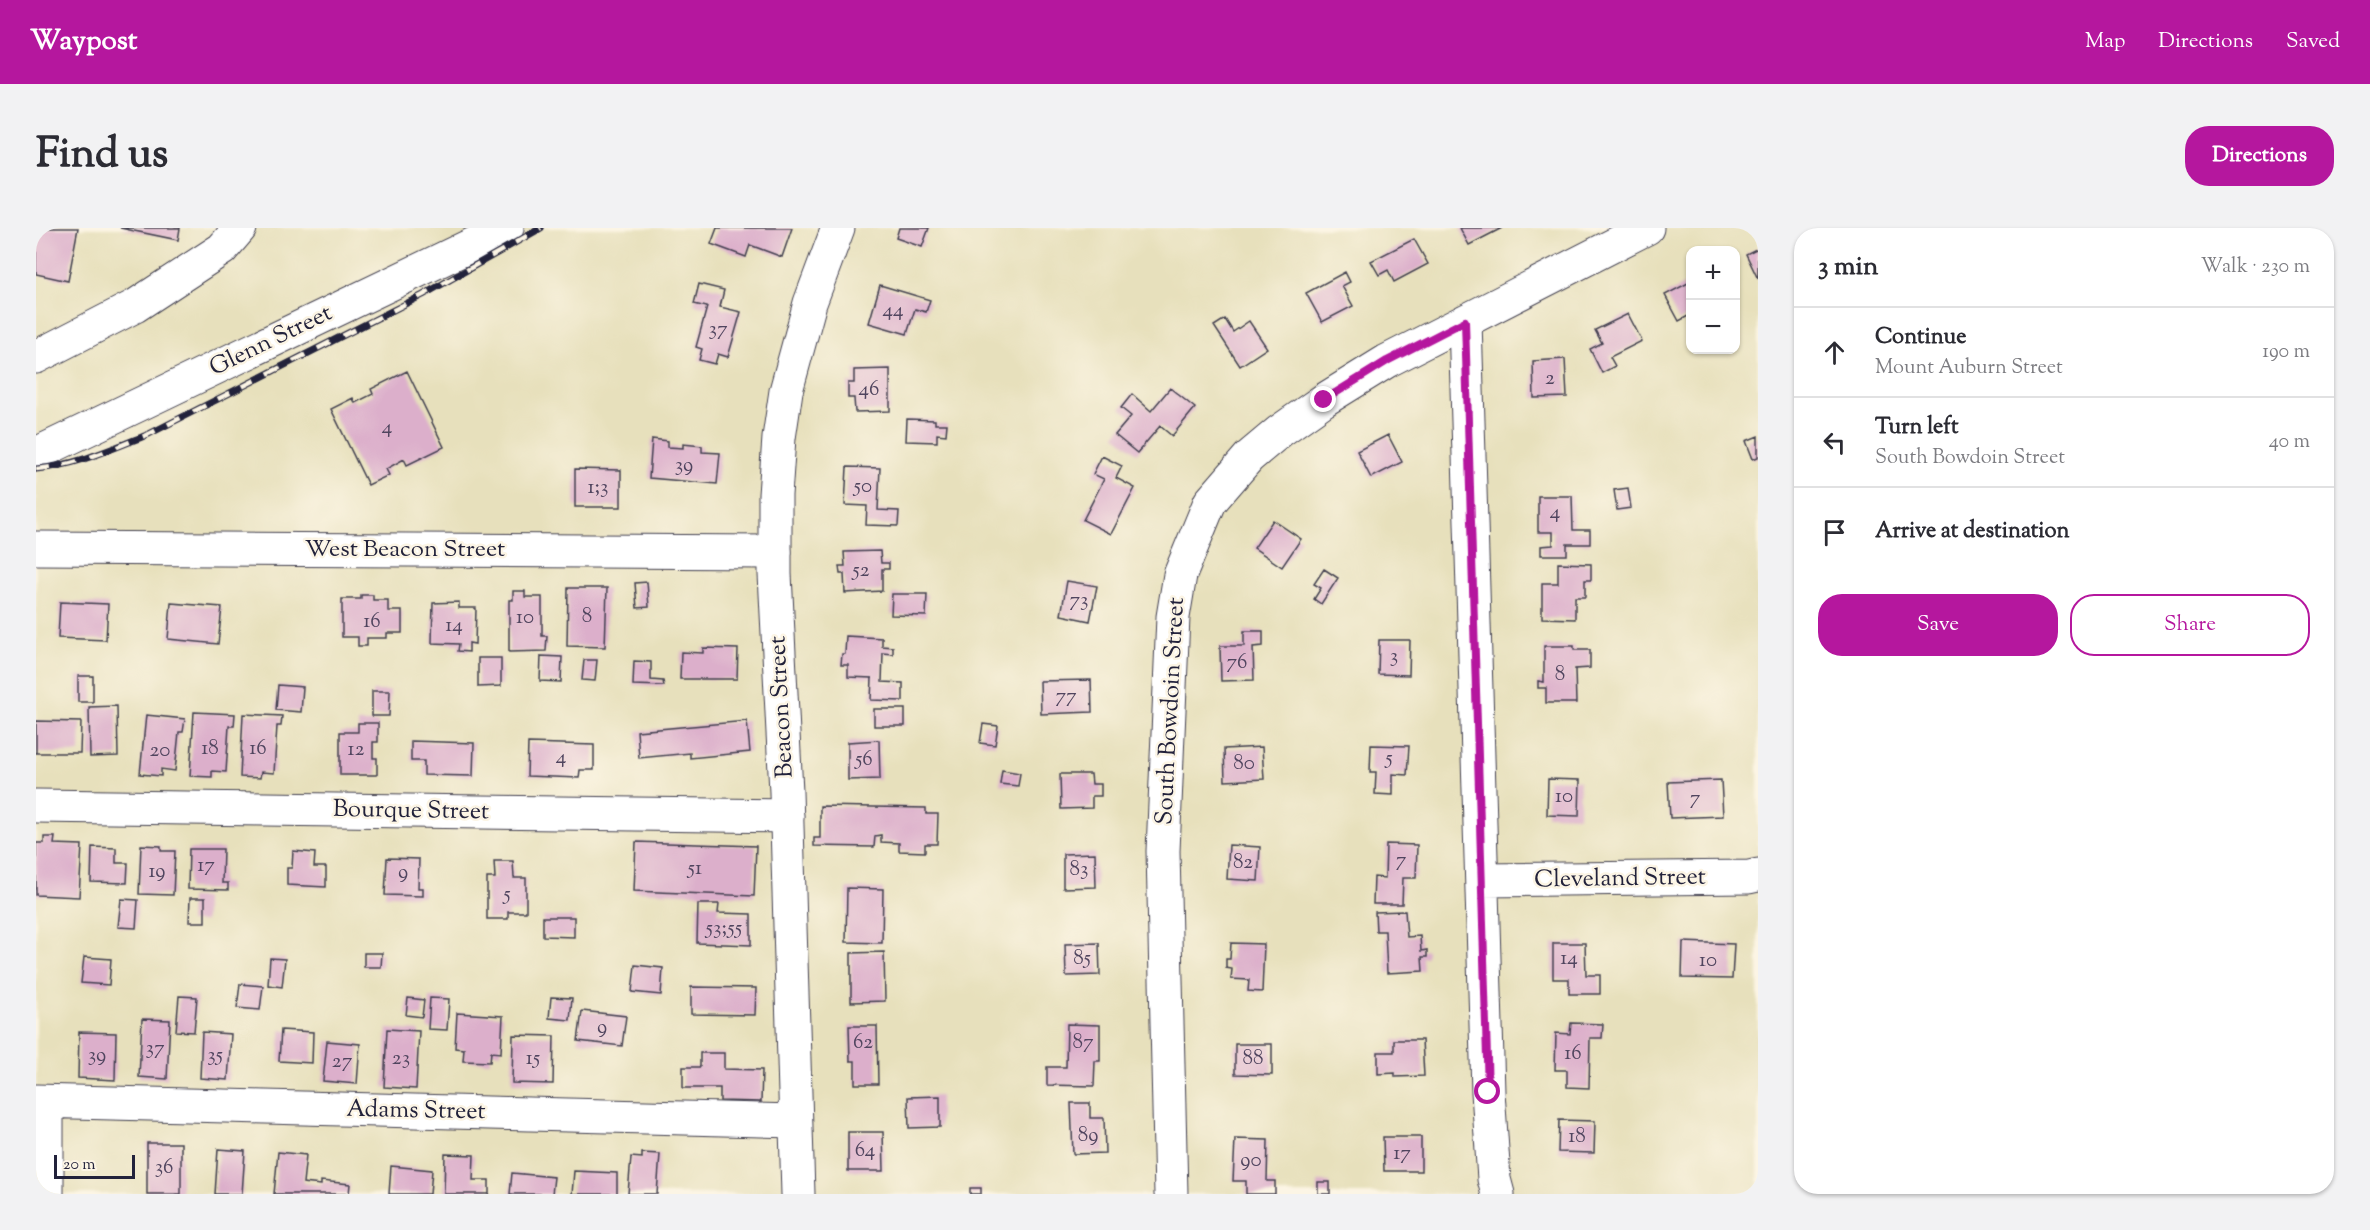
<!DOCTYPE html>
<meta charset="utf-8">
<style>
:root{--surface:#fff;--page:#f2f2f3;--text:#2b2b33;--muted:#7c7c81;--line:#e1e1e2;--accent:#b5179e}
body{margin:0;font-family:"Sorts Mill Goudy",serif;background:var(--page);color:var(--text)}
.controls{position:absolute;right:18px;top:18px;display:grid;overflow:hidden;border-radius:12px;box-shadow:0 2px 4px #0004}
.controls button{width:54px;height:54px;display:grid;place-items:center;padding:0;border:0;border-bottom:2px solid var(--line);background:var(--surface);color:var(--text);font:30px sans-serif}
.scale{position:absolute;left:18px;bottom:15px;width:81px;box-sizing:border-box;padding-left:6px;border:3px solid #22223b;border-top:0;font-size:16px;line-height:21px;white-space:nowrap;color:#22223b;-webkit-text-stroke:4px #fcf5e5;paint-order:stroke}
.stop{position:absolute;width:18px;height:18px;margin:-14px;border:4px solid #b5179e;border-radius:50%;background:#fff}
.stop.end{background:#b5179e;border-color:#fff;box-shadow:0 2px 6px #0008}
.list{margin:0;padding:0;list-style:none}
h2{display:flex;justify-content:space-between;align-items:center;height:78px;margin:0;padding:0 24px;font-size:26px}
h2 small{font-size:20px;font-weight:400;color:var(--muted)}
.list li{display:grid;grid-template-columns:39px 1fr auto;gap:18px;align-items:center;box-sizing:border-box;height:90px;padding:0 24px;border-top:2px solid var(--line)}
.list b{display:block;font-size:22px;white-space:nowrap}
.list p{margin:0;font-size:20px;white-space:nowrap;color:var(--muted)}
.list em{font-size:20px;font-style:normal;color:var(--muted)}
.actions{display:flex;gap:12px;padding:18px 24px}
.actions a{flex:1;padding:14px 0;border:2px solid var(--accent);border-radius:24px;text-align:center;font-size:21px;color:var(--accent)}
.actions .main{background:var(--accent);color:#fff}
.icon{flex:none;width:33px;height:33px;fill:none;stroke:currentColor;stroke-width:2;stroke-linecap:round;stroke-linejoin:round}
.map{position:relative;flex:none;width:1722px;height:966px;overflow:hidden;border-radius:24px}
header{display:flex;align-items:center;gap:36px;box-sizing:border-box;height:84px;padding:0 30px;background:var(--accent);color:#fff}
header strong{font-size:28px}
nav{display:flex;gap:33px;margin-inline-start:auto;font-size:21px}
.intro{display:flex;align-items:center;justify-content:space-between;box-sizing:border-box;height:144px;padding:0 36px}
h1{margin:0;font-size:42px}
.button{padding:15px 27px;border-radius:24px;background:var(--accent);color:#fff;font-size:21px;font-weight:700}
main{display:flex;gap:36px;padding:0 36px}
aside{flex:1;background:var(--surface);border-radius:24px;box-shadow:0 2px 4px #0004}
.map>svg:first-child{display:block}
</style>
<header>
<strong>Waypost</strong>
<nav><a>Map</a><a>Directions</a><a>Saved</a></nav>
</header>
<div class="intro"><h1>Find us</h1><a class="button">Directions</a></div>
<main>
<div class="map">
<svg width="1722" height="966" viewBox="0 0 1722 966">
<rect width="100%" height="100%" fill="#fcf5e5"/>
<filter id="ink" filterUnits="userSpaceOnUse"><feTurbulence type="fractalNoise" baseFrequency=".0167" numOctaves="2"/><feDisplacementMap in="SourceGraphic" scale="12" xChannelSelector="R" yChannelSelector="G"/><feConvolveMatrix kernelMatrix="1 2 1 2 8 2 1 2 1" color-interpolation-filters="sRGB"/></filter>
<filter id="wash" filterUnits="userSpaceOnUse"><feTurbulence type="fractalNoise" baseFrequency=".008" numOctaves="4" result="noise"/><feDisplacementMap in="SourceGraphic" scale="24" xChannelSelector="R" yChannelSelector="G"/><feGaussianBlur stdDeviation="1.35" result="paint"/><feColorMatrix in="noise" values="0 0 0 0 0 0 0 0 0 0 0 0 0 0 0 0 0 1.4 0 .05"/><feComposite in="paint" operator="in"/></filter>
<g filter="url(#wash)">
<rect width="100%" height="100%" fill="#e7e0bc"/>
<g id="blocks">
<path fill="#dcafcb" d="M0,0H42L32,53L0,46Z
M84,0H144L142,12Z
M681,0H756L746,29L714,17L710,29L675,16Z
M863,0H893L886,19L860,10Z
M1424,0H1466L1433,17Z
M1378,11L1392,36L1358,54L1352,42L1343,47L1335,33Z
M1722,20V51L1710,26Z
M1309,44L1314,54L1306,58L1317,78L1286,94L1270,65Z
M1654,54V87L1643,93L1629,67Z
M663,56L688,62L684,79L705,84L692,129L682,126L679,136L663,132L666,121L660,119L671,79L658,76Z
M844,57L894,72L890,84L879,81L871,106L833,95Z
M1592,86L1606,113L1574,129L1579,138L1566,145L1554,121L1566,115L1559,102Z
M1189,91L1197,104L1213,93L1231,120L1204,138L1178,98Z
M1529,131L1531,169L1498,170L1497,133Z
M854,141V183L819,184L818,170H812V155H818V142Z
M371,143L408,219L371,237L368,231L350,241L353,247L332,257L295,181L317,170L319,175L337,166L335,161Z
M1134,160L1159,180L1136,208L1124,198L1101,225L1079,207L1095,188L1085,180L1096,166L1115,183Z
M871,191L899,192V196H911L910,207L901,206V214L870,213Z
M1352,207L1366,234L1335,250L1321,223Z
M1722,208V229L1717,231L1710,213Z
M616,211L632,213V219L647,220V216L666,218V224L684,225L681,256L613,250Z
M1066,228L1086,238L1080,250L1099,260L1075,306L1047,292L1068,251L1057,246Z
M811,239L844,240L842,282L863,283L862,298L830,297L831,278L809,277Z
M539,241L585,242V279H539Z
M1592,260L1595,280L1581,282L1578,262Z
M1502,268H1536L1537,302H1554V316H1531V327H1505V318L1517,317V304H1502Z
M1237,292L1265,311L1246,339L1218,320Z
M844,323L845,335H853V341H846V363L809,365L808,346H804L803,338H809L808,324Z
M1522,335L1555,336V352H1549V369H1539V391L1506,390V355H1522Z
M1288,341L1302,350L1285,376L1278,371L1285,360L1278,356Z
M1031,353L1061,358L1054,393L1025,387Z
M611,354L613,379L601,380L599,355Z
M532,360H571L569,419L531,418Z
M477,363H489V369H506V408H511L510,423L473,424V372H477Z
M856,366H891L890,388L855,387Z
M325,367H337V372H352V383H366V405H351V410H331V418H322V409H306V371H325Z
M24,374L72,376L70,412L22,410Z
M423,374V380H440L439,416L433,415V424L422,423L423,416L396,415L397,375Z
M135,375L186,379L182,416L132,411Z
M1208,403H1227V418L1217,419L1218,452L1185,453L1184,418H1208Z
M810,408L846,410V418L857,419V426L847,425L846,454L867,455V473L835,472L836,450L812,449V437H805L806,426H809Z
M1343,412H1374L1373,447L1342,446Z
M1508,418H1538V422H1554V440L1539,441L1540,475H1510V460H1502V453L1508,454Z
M667,420L702,421L701,451H644L645,424L667,425Z
M505,428L526,429L525,454L504,453Z
M442,430H465V458L442,459Z
M548,432H561L559,453L546,452Z
M598,433L615,434V452L627,453L628,458L597,457Z
M42,448H57V474H42Z
M1055,452L1056,484L1005,486L1004,453Z
M242,457L267,459L265,484L240,482Z
M336,463H354L353,488H336Z
M81,478L82,528L54,529L53,479Z
M838,481H869V498H838Z
M158,484L199,486L198,498H193L190,544L176,543V549L154,548Z
M207,486L246,488L245,498H241L238,545L225,544L224,550L204,549Z
M110,487L149,491L147,504H143L139,543L125,541V548L104,546Z
M0,493L45,494L44,525H0Z
M711,493L714,524L654,530V525L603,530L601,503Z
M322,495H342V514H337V530H341V547H304V504H322Z
M947,496L962,498L959,517L944,515Z
M843,512L844,551L812,552V514Z
M375,513L438,515L437,548L388,547V533H375Z
M492,515L558,517V542H544L543,550L491,548Z
M1335,517L1373,518L1371,547L1357,546V567L1339,566L1340,544H1334Z
M1226,519L1228,551L1189,553L1188,521Z
M966,542L984,545L982,558L964,556Z
M1024,546H1055L1056,556H1065V568H1056V580L1025,581Z
M1512,551L1544,552L1543,588L1511,587Z
M1685,552L1687,588L1634,590L1632,554Z
M784,578L890,580V586H902L901,616H889V624L863,623V615L845,614V607L839,608L838,619L778,618V610H784Z
M8,609H19L18,616L46,617L43,669L0,667V615H8Z
M600,614L720,618L718,668L598,663Z
M1350,616L1381,617L1380,650H1367L1366,676H1337L1338,649L1349,650Z
M105,617L125,618V623H139L137,667L103,666Z
M1193,617L1224,619L1222,653L1191,651Z
M56,619L80,620V635H92L91,655L55,654Z
M153,621H187L186,655H192V662L152,661Z
M257,623L279,625L278,639H290V659L251,657V640H256Z
M1059,625L1060,659L1027,660V626Z
M351,630L383,631L382,660H387V668L349,667Z
M458,633H477L478,650H490V684H472V691H451V650H459Z
M811,660L847,661L846,715L810,714Z
M154,670H169V694H153Z
M85,671L102,672L100,700L82,699Z
M662,676H683L682,685L715,686V717L661,715Z
M1369,683L1371,709L1384,708L1385,723L1391,722V729H1386L1387,743L1351,745L1349,703H1340L1339,684Z
M507,689H538V709L507,708Z
M1647,714L1698,716L1696,751L1646,750Z
M1063,715L1064,747L1030,748L1029,716Z
M1195,715L1228,716L1226,764L1212,763L1213,752L1195,751L1196,741L1190,740V731H1194Z
M1517,715H1549L1550,747H1564V766H1533V751H1517Z
M848,724L849,773L815,774V725Z
M328,725H346L345,739H328Z
M48,729L75,731L73,757L45,755Z
M234,730L249,731L246,759L232,757Z
M599,737L627,740L625,767L596,764Z
M204,756L227,758L224,782L201,780Z
M655,759L720,760L719,787L655,786Z
M143,768L161,769L158,804L140,803Z
M515,769L536,770L534,792L513,790Z
M372,770L388,772L386,789L370,787Z
M394,770L413,771L411,802L392,801Z
M546,783L590,788L586,818L542,813Z
M421,785L467,788L465,825L455,824L454,834L427,833L428,821L419,820Z
M106,791L134,792L131,851L103,849Z
M1535,795L1567,796L1566,810H1554L1553,860L1531,859V842H1519L1520,805L1534,806Z
M1031,796L1064,797V833H1059L1058,858L1011,857V839H1030Z
M813,798H841L842,856H819V833H814Z
M351,801L383,803L380,861L348,859Z
M245,802L277,804L276,835L243,833Z
M43,804L80,805L79,852L42,850Z
M166,804L195,806L192,852L164,850Z
M477,807L518,808L517,856L476,855Z
M1358,812H1386L1388,848L1359,849V845L1342,846V824H1358Z
M291,813L324,816L321,856L287,853Z
M1199,816H1236V847L1199,846Z
M664,825H688V841L726,842L725,874L684,873V860H647V839H664Z
M904,868V899L873,900L872,869Z
M1035,875H1054V890H1068L1069,925L1037,926Z
M1523,892L1559,893L1558,925L1522,924Z
M812,904H847L848,943H812Z
M1347,909H1385V943H1348Z
M1199,911L1232,912L1231,953H1239V966H1210V953H1197Z
M111,915H145V966H111Z
M182,921L209,923L206,966H179Z
M242,924L270,927L267,955L285,957V953L314,956L313,966H238Z
M606,925L624,926L621,966H592L595,929L606,930Z
M409,926L438,927L437,952H453V966H408Z
M355,938L396,942L394,966H353Z
M538,943L581,945V966H536Z
M476,945L518,949L516,966H474Z
M1282,954H1294V966H1282Z
M934,960H945V966H934Z"/>
</g>
</g>
<g filter="url(#ink)">
<use href="#blocks" fill-opacity="0" stroke="#403e4e" stroke-width="1.5"/>
<g fill="none" stroke-linecap="round" stroke-linejoin="round">
<defs>
<path id="minor" d="M1429,93L1452,864L1458,951L1462,966
M0,129L99,78L186,21L204,0
M0,226L471,0
M0,320L739,324
M0,578L751,588
M1446,652L1713,649L1722,647
M0,873L759,893
M11,874V966
M1135,966L1127,623L1137,389L1144,347L1174,274L1213,229L1244,203L1288,172L1351,133L1611,0"/>
<path id="major" d="M762,966L750,564L739,346V267L743,210L750,163L774,75L802,0"/>
</defs>
<use href="#minor" stroke="#403e4e" stroke-width="35"/>
<use href="#major" stroke="#403e4e" stroke-width="35"/>
<use href="#minor" stroke="#fff" stroke-width="33"/>
<use href="#major" stroke="#fff" stroke-width="33"/>
<defs>
<path id="rail" d="M0,241C39,238 75,221 111,207L387,67L505,0"/>
</defs>
<use href="#rail" stroke="#22223b" stroke-width="7"/>
<use href="#rail" stroke="#fcf5e5" stroke-width="4.5" stroke-dasharray="14" stroke-linecap="butt"/>
</g>
</g>
<g fill="none" stroke-linecap="round" stroke-linejoin="round" filter="url(#ink)">
<path stroke="#b5179e" stroke-width="8" d="M1288,172L1351,133L1429,93L1452,864"/>
</g>
<g text-anchor="middle" dominant-baseline="central" stroke-width="5" stroke-linejoin="round" paint-order="stroke">
<g font-size="21" fill="#50455f">
<text x="857" y="83">44</text>
<text x="682" y="102">37</text>
<text x="1514" y="151">2</text>
<text x="833" y="162">46</text>
<text x="351" y="200">4</text>
<text x="648" y="238">39</text>
<text x="827" y="259">50</text>
<text x="562" y="260">1;3</text>
<text x="1519" y="285">4</text>
<text x="825" y="343">52</text>
<text x="1043" y="373">73</text>
<text x="551" y="389">8</text>
<text x="489" y="390">10</text>
<text x="336" y="394">16</text>
<text x="418" y="398">14</text>
<text x="1358" y="429">3</text>
<text x="1201" y="435">76</text>
<text x="1524" y="447">8</text>
<text x="1030" y="469">77</text>
<text x="174" y="521">18</text>
<text x="222" y="521">16</text>
<text x="320" y="522">12</text>
<text x="124" y="523">20</text>
<text x="525" y="530">4</text>
<text x="1353" y="531">5</text>
<text x="828" y="532">56</text>
<text x="1208" y="536">80</text>
<text x="1528" y="569">10</text>
<text x="1659" y="571">7</text>
<text x="1365" y="633">7</text>
<text x="1207" y="635">82</text>
<text x="170" y="638">17</text>
<text x="659" y="641">51</text>
<text x="1043" y="642">83</text>
<text x="121" y="644">19</text>
<text x="367" y="645">9</text>
<text x="471" y="667">5</text>
<text x="688" y="701">53;55</text>
<text x="1046" y="731">85</text>
<text x="1533" y="731">14</text>
<text x="1672" y="733">10</text>
<text x="566" y="800">9</text>
<text x="827" y="815">62</text>
<text x="1047" y="815">87</text>
<text x="119" y="821">37</text>
<text x="1537" y="826">16</text>
<text x="61" y="828">39</text>
<text x="179" y="828">35</text>
<text x="365" y="831">23</text>
<text x="497" y="831">15</text>
<text x="1217" y="831">88</text>
<text x="306" y="834">27</text>
<text x="1052" y="908">89</text>
<text x="1541" y="909">18</text>
<text x="829" y="923">64</text>
<text x="1366" y="926">17</text>
<text x="1215" y="933">90</text>
<text x="128" y="940">36</text>
</g>
<g font-size="24" fill="#22223b" stroke="#fcf5e5">
<text transform="translate(235 113) rotate(-26)">Glenn Street</text>
<text x="369" y="322">West Beacon Street</text>
<text transform="translate(746 479) rotate(-93)">Beacon Street</text>
<text transform="translate(1135 483) rotate(-87)">South Bowdoin Street</text>
<text transform="translate(375 583) rotate(1)">Bourque Street</text>
<text transform="translate(1584 651) rotate(-1)">Cleveland Street</text>
<text transform="translate(380 883) rotate(1)">Adams Street</text>
</g>
</g>
</svg>
<div class="controls">
<button>+</button>
<button>−</button>
</div>
<div class="scale">20 m</div>
<div class="stop" style="left:1452px;top:864px"></div>
<div class="stop end" style="left:1288px;top:172px"></div>
</div>
<aside>
<h2>3 min<small>Walk · 230 m</small></h2>
<ul class="list">
<li><svg class="icon" aria-label="ahead" viewBox="0 0 24 24"><path d="M12 20V5M6 11l6-6 6 6"/></svg><div><b>Continue</b><p>Mount Auburn Street</p></div><em>190 m</em></li>
<li><svg class="icon" aria-label="left" viewBox="0 0 24 24"><path d="M17 20v-9H6M10 6l-5 5 5 5"/></svg><div><b>Turn left</b><p>South Bowdoin Street</p></div><em>40 m</em></li>
<li><svg class="icon" aria-label="arrive" viewBox="0 0 24 24"><path d="M6 21V4h12l-3 4 3 4H6"/></svg><div><b>Arrive at destination</b></div></li>
</ul>
<div class="actions"><a class="main">Save</a><a>Share</a></div>
</aside>
</main>
